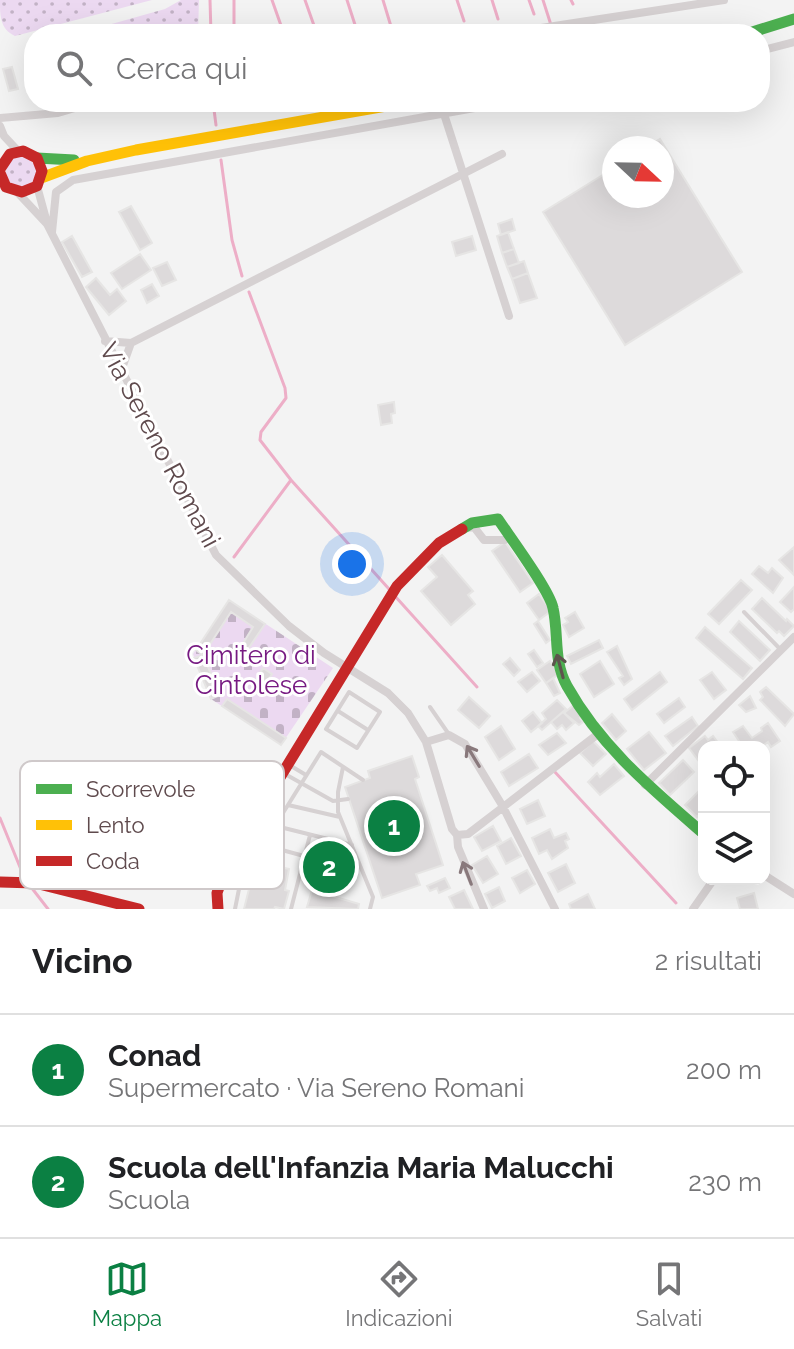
<!DOCTYPE html>
<html lang="it">
<meta charset="utf-8">
<style>
:root{--surface:#fff;--page:#f2f2f2;--text:#202124;--muted:#757577;--line:#e0e0e0;--accent:#0b8043}
body{margin:0;font-family:Raleway,sans-serif;background:var(--page);color:var(--text)}
.controls{position:absolute;right:24px;bottom:24px;display:grid;overflow:hidden;border-radius:16px;box-shadow:0 8px 32px #0002}
.controls button{width:72px;height:72px;display:grid;place-items:center;padding:0;border:0;border-bottom:2px solid var(--line);background:var(--surface);color:var(--text);font:40px sans-serif}
.compass{position:absolute;left:602px;top:136px;width:72px;height:72px;border-radius:50%;background:var(--surface);box-shadow:0 8px 32px #0002;rotate:112deg}
.you{position:absolute;left:352px;top:564px;width:28px;height:28px;margin:-20px;border:6px solid #fff;border-radius:50%;background:#1a73e8;box-shadow:0 0 0 12px #1a73e833}
.badge{display:grid;place-items:center;width:52px;height:52px;border-radius:50%;background:var(--accent);color:#fff;font-size:26px;font-weight:700}
.pin{position:absolute;translate:-50% -50%;border:4px solid #fff;box-shadow:0 2px 8px #0006}
.list{margin:0;padding:0;list-style:none}
h2{display:flex;justify-content:space-between;align-items:center;height:104px;margin:0;padding:0 32px;font-size:34px}
h2 small{font-size:26px;font-weight:400;color:var(--muted)}
.list li{display:grid;grid-template-columns:52px 1fr auto;gap:24px;align-items:center;box-sizing:border-box;height:112px;padding:0 32px;border-top:2px solid var(--line)}
.list b{display:block;font-size:30px;white-space:nowrap}
.list p{margin:0;font-size:26px;white-space:nowrap;color:var(--muted)}
.list em{font-size:26px;font-style:normal;color:var(--muted)}
.icon{flex:none;width:44px;height:44px;fill:none;stroke:currentColor;stroke-width:2;stroke-linecap:round;stroke-linejoin:round}
.map{position:relative;flex:none;width:794px;height:909px;overflow:hidden}
.search{position:absolute;background:var(--surface);box-shadow:0 8px 32px #0002;left:24px;right:24px;top:24px;height:88px;display:flex;align-items:center;gap:20px;box-sizing:border-box;padding:0 28px;border-radius:32px;color:var(--muted);font-size:30px}
.sheet{height:328px;background:var(--surface)}
nav{display:flex;justify-content:space-around;align-items:center;box-sizing:border-box;height:112px;border-top:2px solid var(--line);background:var(--surface);font-size:22px;color:var(--muted)}
nav a{display:grid;justify-items:center;gap:4px}
nav .on{color:var(--accent)}
.map>svg:first-child{display:block}
</style>
<div class="map">
<svg width="794" height="909" viewBox="0 0 794 909">
<defs>
<pattern id="grass-dots" width="8" height="8" patternUnits="userSpaceOnUse" patternTransform="scale(2)"><rect width="8" height="8" fill="#ecd9f1"/><path d="M2 2h.1M6 6h.1" fill="none" stroke="#c2b2c5" stroke-width="1.8" stroke-linecap="round"/></pattern>
<pattern id="cemetery-stones" width="16" height="16" patternUnits="userSpaceOnUse" patternTransform="scale(2)"><rect width="16" height="16" fill="#ecd9f1"/><path d="M2 7V4a2 2 0 0 1 4 0v3zM10 15v-3a2 2 0 0 1 4 0v3z" fill="#c2b2c5"/></pattern>
</defs>
<rect width="100%" height="100%" fill="#f3f3f3"/>
<path fill="url(#grass-dots)" d="M0,0H152L15,36C0,29 0,16 0,0Z
M181,0H199L198,34H76L165,9Z
M6 172a15 15 0 1 1 30 0a15 15 0 1 1-30 0Z"/>
<path fill="url(#cemetery-stones)" d="M229,600L333,668L281,745L211,699L193,654Z"/>
<g fill="none" stroke-linecap="round" stroke-linejoin="round">
<path stroke="#edaec7" stroke-width="3" d="M210,0L211,34
M234,0V34
M272,0L284,34
M305,0L317,34
M347,0L358,34
M383,0L393,33
M457,0L464,21
M492,0L498,19
M529,0L534,14
M543,0L551,25
M571,0L573,4
M213,102L216,125
M221,160L232,240L242,276
M291,480L389,589
M234,557L291,480L260,440L261,432L286,398L285,388L249,292
M394,595L477,687
M554,771L676,903
M0,818L24,877
M31,887L48,909"/>
</g>
<path fill="#dddadb" stroke="#e6e5e4" stroke-width="2" d="M12,67L18,89L9,91L3,69Z
M660,139L742,272L625,345L543,212L614,168V196H662V148H646Z
M131,206L152,243L140,250L119,212Z
M512,219L515,230L501,235L498,224Z
M508,232L514,249L502,253L497,236Z
M72,236L92,272L82,277L62,242Z
M472,236L476,250L456,256L452,242Z
M514,249L519,263L507,267L502,253Z
M140,254L151,270L122,289L111,273Z
M524,261L528,273L512,279L507,267Z
M167,262L176,280L162,286L153,268Z
M528,273L537,298L520,303L512,279Z
M96,278L110,295L117,289L126,301L109,315L86,287Z
M152,284L159,296L147,303L141,290Z
M394,402L395,413L391,414L392,423L381,425L378,405Z
M505,542L533,583L520,592L492,551Z
M794,547V575L779,560Z
M442,555L473,591L468,595L475,604L451,625L421,591L437,577L428,567Z
M759,566L768,573L772,568L783,578L773,593L752,574Z
M741,580L752,590L719,624L708,614Z
M794,587V609L791,612L780,602Z
M539,594L551,611L539,620L527,603Z
M762,598L786,621L787,619L794,626L784,636L779,631L777,633L752,609Z
M229,600L265,624L248,649L242,645L253,627L231,612L203,655L196,650Z
M575,612L584,628L569,637L563,625L568,622L565,618Z
M538,621L550,640L546,643L534,624Z
M739,621L770,650L760,661L730,632Z
M705,627L752,668L743,679L696,638Z
M599,640L603,648L571,664L567,656Z
M617,646L632,679L624,685L619,678L623,676L607,652Z
M534,650L543,663L537,667L528,654Z
M203,655L220,695L211,699L194,658Z
M510,658L520,670L514,676L503,664Z
M550,661L559,674L546,683L537,670Z
M600,661L614,684L594,697L580,674Z
M263,668L272,674L264,687L255,682Z
M532,672L540,681L527,692L518,682Z
M660,672L667,682L632,710L624,699Z
M712,672L726,690L714,699L700,680Z
M553,678L560,693L554,696L546,683Z
M766,687L794,714L785,726L760,700L763,697L760,692Z
M750,696L756,708L746,712L739,705Z
M469,697L490,716L479,728L458,710Z
M679,698L685,707L664,723L657,714Z
M227,699L286,738L281,745L222,706Z
M557,700L566,709L542,730L538,726L546,719L542,713Z
M575,704L584,715L580,718L583,722L579,725L564,713Z
M533,712L542,723L531,732L522,721Z
M563,712L574,723L566,730L562,725L557,729L551,722Z
M612,714L626,731L616,740L602,723Z
M692,717L698,726L673,746L665,736Z
M768,723L780,741L771,747L768,742L761,747H743L733,732L743,726L752,738L762,731L761,728Z
M501,726L515,749L499,760L485,737Z
M649,732L666,753L644,770L627,749Z
M557,733L566,743L548,755L539,745Z
M705,736L708,740L713,736L719,744L715,747H704V761L701,764L689,748Z
M593,741L606,754L593,766L580,753Z
M529,754L538,768L509,786L501,772Z
M412,756L419,777L415,779L443,865L416,874L420,885L382,898L345,787L370,778L368,771Z
M683,760L694,772L670,795L659,783Z
M614,764L624,776L600,795L588,782L597,773L600,777Z
M704,786V810L697,817L685,805Z
M538,800L545,816L527,824L520,809Z
M493,826L501,841L482,851L474,837Z
M550,829L554,838L566,833L569,839L565,841L568,848L552,859L547,850L539,854L532,838Z
M511,838L521,856L506,864L497,846Z
M487,856L498,874L483,883L472,865Z
M260,862L289,869L285,890L289,891L284,909L275,907L274,909H244L252,877L256,878Z
M566,864L575,883L558,892L548,873Z
M527,870L535,884L520,893L512,878Z
M445,878L450,888L439,893L437,888L430,891L427,886Z
M499,887L505,901L492,908L485,894Z
M312,890L359,904L358,909L307,907Z
M464,890L473,909H455L449,897Z
M754,893L758,909H740L737,898Z
M588,894L595,909H571L569,904Z"/>
<g fill="none" stroke-linecap="round" stroke-linejoin="round">
<path stroke="#d6d1d2" stroke-width="4" d="M744,612L781,650
M349,692L380,712L357,748L326,729Z
M430,707L448,733
M338,711L368,730
M291,766L306,775
M343,767L338,792V812L373,897L370,909
M285,774L333,801L348,799
M288,805L340,817
M245,840L304,856
M352,845L280,827L278,821L321,752L363,780
M235,909L241,879L256,855L257,844
M291,909L310,835"/>
<path stroke="#d6d1d2" stroke-width="8" d="M502,34L724,0
M760,51L794,42
M444,114L509,316
M0,118L58,113L95,102
M0,126L4,136L18,151
M37,186L46,219
M18,193L47,224L216,555L289,626L324,653L388,693L408,713L426,742L452,829L457,835L458,847L484,909
M52,232L56,192L73,180L508,102
M105,341L131,343L502,154
M121,371L131,343
M467,528L474,527L484,540H505L509,534
M426,742L449,735L465,744L502,805L555,909
M645,785L794,637
M457,835L468,834L598,734
M764,875L794,894
M693,909L714,879"/>
<path stroke="#4caf50" stroke-width="11" d="M746,34L794,19
M37,158L74,160
M462,529L472,523L498,519C510,537 550,591 553,608C559,634 553,661 567,686C601,747 652,789 704,834"/>
<path stroke="#ffc107" stroke-width="11" d="M41,178L87,161L136,150L409,102"/>
<path stroke="#c62828" stroke-width="11" d="M0,169L10,154L23,151L37,158L42,171L37,186L22,192L6,187L0,173
M0,882L35,883L139,909
M218,909L217,893L227,864L397,586L439,543L462,529"/>
</g>
<defs><path id="oneway-shaft" d="M-6 0H5M1.5-3L5.5 0L1.5 3" fill="none" stroke-width="1.6" stroke-linecap="round" stroke-linejoin="round" transform="scale(2)"/></defs>
<use stroke="#5d544d" href="#oneway-shaft" transform="translate(560 666) rotate(-105)"/>
<g stroke="#89797c">
<use href="#oneway-shaft" transform="translate(473 756) rotate(-121)"/>
<use href="#oneway-shaft" transform="translate(467 873) rotate(-111)"/>
</g>
<g text-anchor="middle" dominant-baseline="central" stroke-width="6" stroke-linejoin="round" paint-order="stroke">
<g font-size="26" fill="#5f4a4d" stroke="#fff">
<text transform="translate(160 445) rotate(62)">Via Sereno Romani</text>
</g>
<g font-size="26" fill="#771a82" stroke="#fff">
<text x="251" y="655">Cimitero di<tspan x="251" dy="30">Cintolese</tspan></text>
</g>
</g>
<rect x="20" y="761" width="264" height="128" rx="12" fill="#fff" stroke="#cfc9ca" stroke-width="2"/>
<rect x="36" y="784" width="36" height="10" fill="#4caf50"/>
<rect x="36" y="820" width="36" height="10" fill="#ffc107"/>
<rect x="36" y="856" width="36" height="10" fill="#c62828"/>
<g font-size="22" fill="#5f4a4d">
<text x="86" y="797">Scorrevole</text>
<text x="86" y="833">Lento</text>
<text x="86" y="869">Coda</text>
</g>
</svg>
<div class="controls">
<button><svg class="icon" aria-label="locate" viewBox="0 0 24 24"><circle cx="12" cy="12" r="6"/><path d="M12 2v4M12 18v4M2 12h4M18 12h4"/></svg></button>
<button><svg class="icon" aria-label="layers" viewBox="0 0 24 24"><path d="M12 4l9 5-9 5-9-5zM3 14l9 5 9-5"/></svg></button>
</div>
<svg class="compass" viewBox="-18 -18 36 36"><path d="M0-13l5 13h-10z" fill="#e53935"/><path d="M0 13l5-13h-10z" fill="#757577"/></svg>
<div class="you"></div>
<div class="pin badge" style="left:394px;top:826px">1</div>
<div class="pin badge" style="left:329px;top:867px">2</div>
<div class="search"><svg class="icon" aria-label="search" viewBox="0 0 24 24"><circle cx="10" cy="10" r="6"/><path d="M15 15l6 6"/></svg>Cerca qui</div>
</div>
<section class="sheet">
<h2>Vicino<small>2 risultati</small></h2>
<ul class="list">
<li><span class="badge">1</span><div><b>Conad</b><p>Supermercato · Via Sereno Romani</p></div><em>200 m</em></li>
<li><span class="badge">2</span><div><b>Scuola dell'Infanzia Maria Malucchi</b><p>Scuola</p></div><em>230 m</em></li>
</ul>
</section>
<nav>
<a class="on"><svg class="icon" aria-label="map" viewBox="0 0 24 24"><path d="M3 6l6-2 6 2 6-2v14l-6 2-6-2-6 2zM9 4v14M15 6v14"/></svg>Mappa</a>
<a><svg class="icon" aria-label="directions" viewBox="0 0 24 24"><path d="M12 3l9 9-9 9-9-9zM9 14v-3h6M13 9l2 2-2 2"/></svg>Indicazioni</a>
<a><svg class="icon" aria-label="saved" viewBox="0 0 24 24"><path d="M7 4h10v16l-5-4-5 4z"/></svg>Salvati</a>
</nav>
